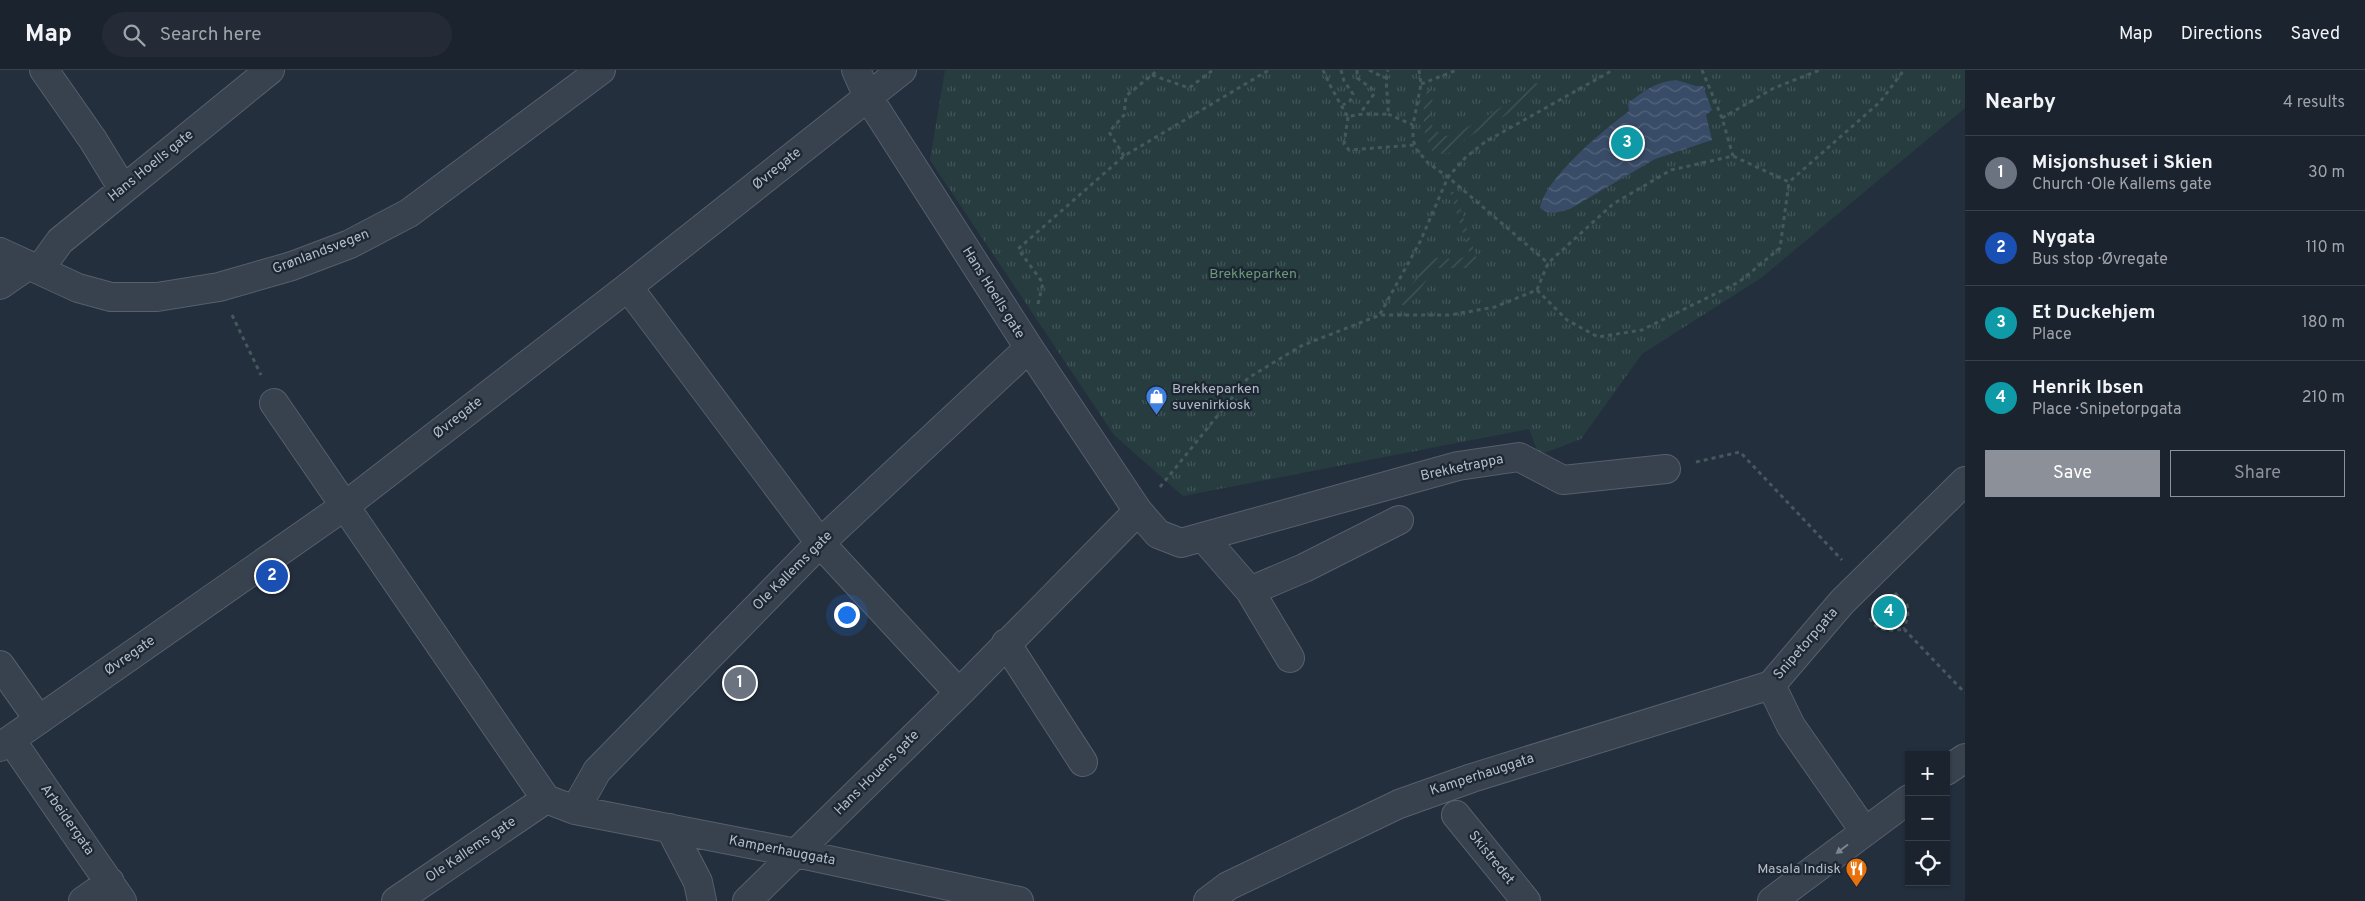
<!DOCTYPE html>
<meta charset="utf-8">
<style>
:root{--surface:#1b232e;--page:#242b36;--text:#f1f3f6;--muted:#a0a4aa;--line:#39404a;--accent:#8c9099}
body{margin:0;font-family:Overpass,sans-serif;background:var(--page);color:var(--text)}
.controls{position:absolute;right:15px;bottom:15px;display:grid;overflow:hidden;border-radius:0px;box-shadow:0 1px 4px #0004}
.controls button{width:45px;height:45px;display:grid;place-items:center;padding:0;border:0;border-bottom:1px solid var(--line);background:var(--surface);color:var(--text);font:25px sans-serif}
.you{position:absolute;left:846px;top:544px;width:18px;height:18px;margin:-12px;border:4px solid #fff;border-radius:50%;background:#1a73e8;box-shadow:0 0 0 8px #1a73e833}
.badge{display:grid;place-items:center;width:32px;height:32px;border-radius:50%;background:var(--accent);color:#fff;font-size:16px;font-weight:700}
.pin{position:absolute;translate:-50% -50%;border:2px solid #fff;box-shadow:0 1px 5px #0006}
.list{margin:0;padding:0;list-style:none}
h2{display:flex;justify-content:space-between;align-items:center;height:65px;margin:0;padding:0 20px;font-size:21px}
h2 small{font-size:16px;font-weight:400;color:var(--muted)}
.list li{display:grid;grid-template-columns:32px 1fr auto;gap:15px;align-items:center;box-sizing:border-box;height:75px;padding:0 20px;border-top:1px solid var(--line)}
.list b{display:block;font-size:19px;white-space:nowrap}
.list p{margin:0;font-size:16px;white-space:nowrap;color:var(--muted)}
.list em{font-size:16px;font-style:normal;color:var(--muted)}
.actions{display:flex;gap:10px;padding:15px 20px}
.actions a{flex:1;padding:11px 0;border:1px solid var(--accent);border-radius:0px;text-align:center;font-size:18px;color:var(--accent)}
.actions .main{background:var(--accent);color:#fff}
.icon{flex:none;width:28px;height:28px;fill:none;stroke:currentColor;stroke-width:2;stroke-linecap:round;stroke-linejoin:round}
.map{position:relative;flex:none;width:1965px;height:831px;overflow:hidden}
header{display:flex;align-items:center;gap:30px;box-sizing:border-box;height:70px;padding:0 25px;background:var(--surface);border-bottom:1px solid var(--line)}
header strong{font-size:24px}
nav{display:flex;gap:28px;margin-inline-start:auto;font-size:18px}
.search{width:350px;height:45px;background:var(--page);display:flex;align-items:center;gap:12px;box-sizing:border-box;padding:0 18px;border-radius:28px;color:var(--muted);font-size:19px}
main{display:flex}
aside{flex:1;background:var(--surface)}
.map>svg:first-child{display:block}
</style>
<header>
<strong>Map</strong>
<div class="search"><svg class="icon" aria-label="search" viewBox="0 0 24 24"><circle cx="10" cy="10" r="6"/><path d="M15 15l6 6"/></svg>Search here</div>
<nav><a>Map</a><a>Directions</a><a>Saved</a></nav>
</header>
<main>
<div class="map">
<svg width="1965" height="831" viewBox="0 0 1965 831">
<defs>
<pattern id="park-tufts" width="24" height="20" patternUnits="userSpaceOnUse" patternTransform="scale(1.25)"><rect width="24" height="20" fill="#263c3f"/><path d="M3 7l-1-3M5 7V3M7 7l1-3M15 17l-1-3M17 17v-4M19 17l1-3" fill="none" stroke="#435659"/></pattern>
<pattern id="garden-furrows" width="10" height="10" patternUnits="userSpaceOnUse" patternTransform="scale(1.25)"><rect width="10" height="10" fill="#263c3f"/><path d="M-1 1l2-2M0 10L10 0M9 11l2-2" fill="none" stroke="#435659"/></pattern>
<pattern id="water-waves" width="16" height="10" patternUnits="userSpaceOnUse" patternTransform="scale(1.25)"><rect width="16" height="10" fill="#394c67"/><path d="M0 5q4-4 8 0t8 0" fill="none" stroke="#53647b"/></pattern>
</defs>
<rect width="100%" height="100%" fill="#242f3e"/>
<path fill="url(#park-tufts)" d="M945,0H1965V38L1761,208L1642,284L1581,369L1539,385L1529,359L1183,426L1114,365L930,90Z"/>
<path fill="url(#garden-furrows)" d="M1533,11L1538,14L1534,27L1530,31L1470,66L1449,83L1437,84L1431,80L1425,64L1423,43L1427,21L1430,19L1434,22L1430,41L1433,59L1445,66L1454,65L1520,26Z
M1450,122H1455L1478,193L1473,198H1435L1412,231L1406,236L1400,234L1402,229L1430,188C1442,186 1464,194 1469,182Z"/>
<path fill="url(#water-waves)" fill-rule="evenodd" d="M1676,10L1696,16H1703L1712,40L1706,45L1712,70L1655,89L1570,139C1559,142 1550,146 1540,138C1546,107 1604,60 1629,41L1628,33C1644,21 1655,12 1676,10ZM1630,67L1637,69L1636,76L1632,79H1623L1622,73Z"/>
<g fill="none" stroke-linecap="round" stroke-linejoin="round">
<defs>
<path id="minor" d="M44,0L93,70L123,119
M856,0L868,27L1029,278L1138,441L1158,464L1181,473L1458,396L1519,387L1563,410L1666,399
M0,182L78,218L111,227H157L219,217L292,196L350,174L409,143L601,0
M39,200L60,171L270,0
M0,215L29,195
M628,217L820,473L959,623
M274,333L546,729
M1203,467L1250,521L1290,588
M1250,521L1304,498L1399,450
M1006,573L1083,692
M0,595L39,650
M11,670L122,831
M0,677L346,435L628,217L902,0
M1946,701L1965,688
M546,729L575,740L796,783L1019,831
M575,740L597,701L820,473L1029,278
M1456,745L1526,831
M670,758L698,812L702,831
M1865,762L1791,656L1771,615L1842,532L1965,411
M83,831L110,812
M396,831L546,729
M747,831L959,623L1138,441
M1208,831L1228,816L1399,734L1472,708L1771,615
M1772,831L1909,729"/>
</defs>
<use href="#minor" stroke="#565f6c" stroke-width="30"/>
<path stroke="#44595c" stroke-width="3" stroke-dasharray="4 4" stroke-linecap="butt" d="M1323,0C1330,16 1339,32 1348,47C1362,42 1374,45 1388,44C1389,29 1384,13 1388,0
M1341,0L1344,11L1353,24L1350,31L1343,35
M1357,0V8L1371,18L1374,24L1361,42
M1369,0L1385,8
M1419,0L1421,14L1413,55V70L1417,80L1428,93L1448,107L1548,193
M1702,0L1722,48L1733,86
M1152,5L1189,18L1213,0
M1421,14L1457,0
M1388,44L1413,55
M1348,47L1344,74L1349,80L1414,75
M1722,48L1774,18L1820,0
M1124,86L1109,62L1124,45L1126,26L1158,0
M1537,220L1567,250L1598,267L1642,260L1739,212L1780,178L1789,112
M1038,234L1043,213L1018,179L1124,86L1269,0
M1380,244L1420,172L1448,107L1465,88L1485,72L1613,0
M232,245L261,305
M1696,392L1740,382L1842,490
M1160,417L1248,308L1301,276L1380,245H1450L1495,237L1537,220L1548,193L1613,134L1671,100L1733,86L1789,112L1880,32L1904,0
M1895,523L1907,535L1908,546L1904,559
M1870,548C1876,562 1891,561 1904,559
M1904,559L1965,623"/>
<use href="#minor" stroke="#38414e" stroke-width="28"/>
</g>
<defs><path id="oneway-solid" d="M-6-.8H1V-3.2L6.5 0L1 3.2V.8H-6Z" transform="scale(1.25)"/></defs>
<use fill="#7c8592" href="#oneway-solid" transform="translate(1842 779) rotate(143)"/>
<defs>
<symbol id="shop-pin" viewBox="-11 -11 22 30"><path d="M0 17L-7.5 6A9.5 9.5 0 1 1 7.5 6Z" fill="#3f7fe0" stroke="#1d2633"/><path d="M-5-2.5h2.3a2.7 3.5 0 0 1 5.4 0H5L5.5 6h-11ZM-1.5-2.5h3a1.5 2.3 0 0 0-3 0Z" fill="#fff"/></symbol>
<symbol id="restaurant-pin" viewBox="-11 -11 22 30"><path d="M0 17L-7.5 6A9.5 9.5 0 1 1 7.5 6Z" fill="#e8710a" stroke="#1d2633"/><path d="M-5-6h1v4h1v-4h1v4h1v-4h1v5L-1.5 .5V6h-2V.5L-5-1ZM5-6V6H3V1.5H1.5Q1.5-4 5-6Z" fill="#fff"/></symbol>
</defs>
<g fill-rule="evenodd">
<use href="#shop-pin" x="1144" y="314" width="25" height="34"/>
<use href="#restaurant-pin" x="1844" y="786" width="25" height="34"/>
</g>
<g text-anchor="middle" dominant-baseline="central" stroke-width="4.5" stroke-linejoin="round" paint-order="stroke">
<g font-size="14" fill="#b4bcc9" stroke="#1d2633">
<text transform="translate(151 96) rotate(-39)">Hans Hoells gate</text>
<text transform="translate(777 99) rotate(-39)">Øvregate</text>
<text transform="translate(321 182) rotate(-21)">Grønlandsvegen</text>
<text transform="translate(993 223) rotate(58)">Hans Hoells gate</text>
<text transform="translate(458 348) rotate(-38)">Øvregate</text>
<text transform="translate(1462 398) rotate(-12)">Brekketrappa</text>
<text transform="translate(793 501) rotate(-45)">Ole Kallems gate</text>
<text transform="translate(1806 574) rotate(-49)">Snipetorpgata</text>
<text transform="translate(130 586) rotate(-35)">Øvregate</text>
<text transform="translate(877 703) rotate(-45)">Hans Houens gate</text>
<text transform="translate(1482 705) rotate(-18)">Kamperhauggata</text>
<text transform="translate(67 750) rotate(55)">Arbeidergata</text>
<text transform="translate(471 780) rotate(-34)">Ole Kallems gate</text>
<text transform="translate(782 781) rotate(11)">Kamperhauggata</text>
<text transform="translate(1491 788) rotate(51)">Skistredet</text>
</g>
<g font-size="14" fill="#6b9a76" stroke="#1d2633">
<text x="1253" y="204">Brekkeparken</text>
</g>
<g font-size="14" fill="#b4bcc9" stroke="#1d2633" text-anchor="start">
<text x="1172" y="319">Brekkeparken<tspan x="1172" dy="16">suvenirkiosk</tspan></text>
<text x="1841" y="799" text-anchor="end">Masala Indisk</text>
</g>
</g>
</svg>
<div class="controls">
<button>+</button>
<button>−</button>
<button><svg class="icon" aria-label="locate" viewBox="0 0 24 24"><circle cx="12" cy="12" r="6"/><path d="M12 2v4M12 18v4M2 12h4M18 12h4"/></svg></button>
</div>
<div class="you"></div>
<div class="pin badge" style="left:740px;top:613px;background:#6b7280">1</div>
<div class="pin badge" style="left:272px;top:506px;background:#1a4fb4">2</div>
<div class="pin badge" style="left:1627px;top:73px;background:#0f9aa8">3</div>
<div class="pin badge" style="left:1889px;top:542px;background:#0f9aa8">4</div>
</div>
<aside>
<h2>Nearby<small>4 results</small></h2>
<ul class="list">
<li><span class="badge" style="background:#6b7280">1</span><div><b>Misjonshuset i Skien</b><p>Church · Ole Kallems gate</p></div><em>30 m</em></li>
<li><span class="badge" style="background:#1a4fb4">2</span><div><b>Nygata</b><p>Bus stop · Øvregate</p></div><em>110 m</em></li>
<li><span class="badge" style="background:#0f9aa8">3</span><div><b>Et Duckehjem</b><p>Place</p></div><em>180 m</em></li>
<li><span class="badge" style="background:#0f9aa8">4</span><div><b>Henrik Ibsen</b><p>Place · Snipetorpgata</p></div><em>210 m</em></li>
</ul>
<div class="actions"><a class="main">Save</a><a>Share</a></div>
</aside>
</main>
